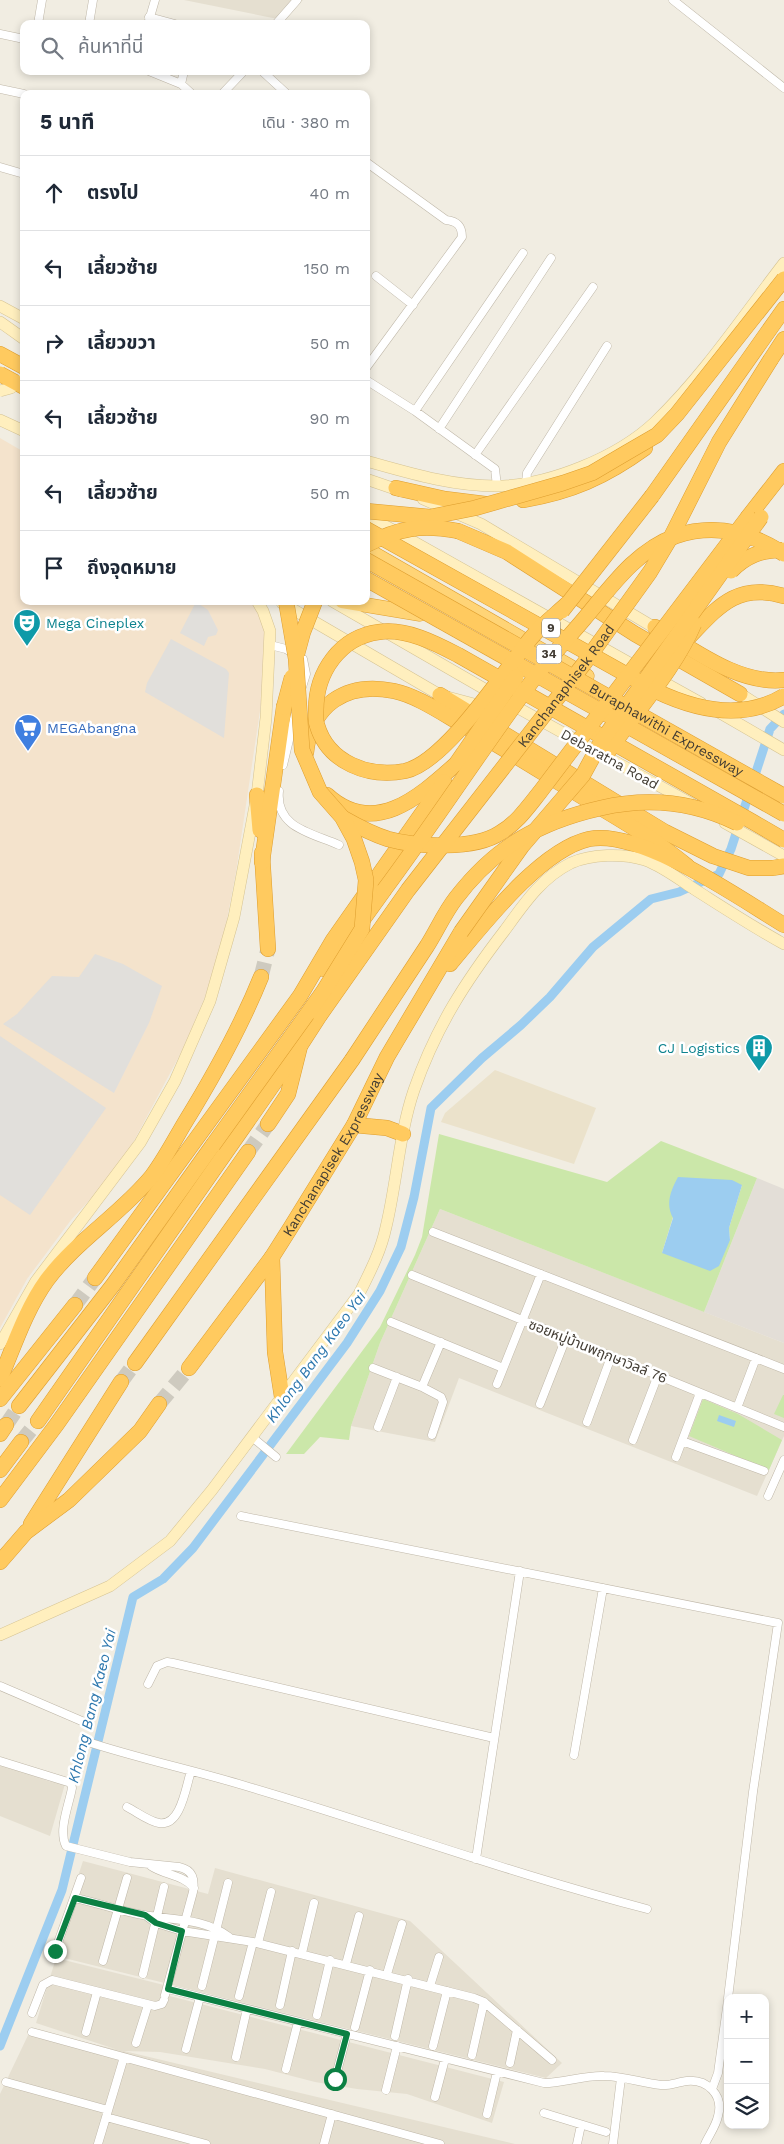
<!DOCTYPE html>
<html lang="th">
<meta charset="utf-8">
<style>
:root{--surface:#fff;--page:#f6f6f7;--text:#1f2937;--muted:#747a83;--line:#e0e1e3}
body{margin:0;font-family:"Work Sans","Noto Sans Thai",sans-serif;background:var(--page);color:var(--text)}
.controls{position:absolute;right:15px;bottom:15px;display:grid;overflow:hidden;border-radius:10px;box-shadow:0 2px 8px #0003}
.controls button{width:45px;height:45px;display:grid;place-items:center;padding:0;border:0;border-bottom:1px solid var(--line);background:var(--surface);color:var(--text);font:25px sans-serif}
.stop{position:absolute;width:15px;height:15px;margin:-11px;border:4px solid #0b8043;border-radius:50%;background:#fff}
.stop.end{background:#0b8043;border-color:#fff;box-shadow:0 1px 5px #0008}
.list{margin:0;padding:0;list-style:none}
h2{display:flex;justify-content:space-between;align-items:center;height:65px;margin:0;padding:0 20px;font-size:21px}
h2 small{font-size:16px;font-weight:400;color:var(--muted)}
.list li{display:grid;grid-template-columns:32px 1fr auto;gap:15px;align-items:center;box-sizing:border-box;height:75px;padding:0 20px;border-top:1px solid var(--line)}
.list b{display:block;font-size:19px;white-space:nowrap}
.list em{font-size:16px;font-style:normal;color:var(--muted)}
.icon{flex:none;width:28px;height:28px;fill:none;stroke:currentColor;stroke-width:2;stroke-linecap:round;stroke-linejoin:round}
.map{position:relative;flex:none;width:784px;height:2144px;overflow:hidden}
.search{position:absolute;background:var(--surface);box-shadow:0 2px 8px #0003;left:20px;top:20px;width:350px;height:55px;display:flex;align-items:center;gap:12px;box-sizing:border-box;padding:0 18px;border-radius:10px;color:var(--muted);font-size:19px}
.panel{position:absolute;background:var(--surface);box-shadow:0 2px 8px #0003;left:20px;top:90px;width:350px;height:515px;border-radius:10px}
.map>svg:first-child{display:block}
</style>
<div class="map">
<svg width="784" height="2144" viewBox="0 0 784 2144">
<rect width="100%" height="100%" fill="#f1ede2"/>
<path fill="#e5dfd0" d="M184,0H303L283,20Z
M440,1209L784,1343V1436L757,1496L459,1378L435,1442L351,1426L380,1343Z
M0,1763L48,1781L65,1784L50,1836L0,1816Z
M83,1861L208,1894L215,1868L410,1921L562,2063L546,2078L52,1955Z
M56,1958L164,1985L162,1994L504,2082L492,2123L407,2094L357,2089L315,2082L265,2069L160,2052L124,2051L515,2144H0V2094L31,2029L115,2049L36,2023Z"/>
<path fill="#f4e3cc" d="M0,438L24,452V601H252L259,611L264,628V648L261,704L236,872L224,935L205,997L183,1049L120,1167L71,1220L27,1279L0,1328Z"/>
<path fill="#e3ded7" d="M757,1178L784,1189V1343L704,1312Z"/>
<path fill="#ebe2cb" d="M495,1070L596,1108L574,1164L441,1122L445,1113Z"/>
<path fill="#cbe7a9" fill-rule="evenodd" d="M439,1134L607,1182L661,1141L757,1178L704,1312L440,1209L380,1343L351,1426L349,1440L320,1437L304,1454H286L380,1327L415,1255L422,1237ZM742,1185L729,1228L730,1240L662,1253L673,1217Z
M783,1395H784V1418L774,1414Z
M703,1399L738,1414L782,1440L769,1470L689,1436Z"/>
<path fill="#e1dfdb" d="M196,602L208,610L218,630L216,635L208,637L204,646L180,633Z
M171,639L226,669L229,673L224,738L145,692L147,683Z
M95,954L123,964L162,986L149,1023L114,1093L3,1024L17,1014L52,976L79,977Z
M0,1036L106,1108L30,1215L0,1195Z"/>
<path fill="#9ccdf0" d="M678,1177L732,1180L742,1185L729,1228L730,1240L719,1266L710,1271L662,1253L673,1218C665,1204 671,1190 678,1177Z
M719,1415L736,1421L734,1427L717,1421Z"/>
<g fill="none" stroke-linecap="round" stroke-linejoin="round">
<path stroke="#9ccdf0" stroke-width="9" d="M0,2046L62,1890L133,1597L163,1579L193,1548L347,1343L380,1291L401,1247L414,1197L431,1108L482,1058L521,1025L550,997L593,947L651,899L679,892L719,874L731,849L770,729L784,714"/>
<path stroke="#cecabf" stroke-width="15" stroke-dasharray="15 8" stroke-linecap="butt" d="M261,977L268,949
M248,1152L268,1124
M75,1305L95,1278
M121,1382L135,1363
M159,1404L189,1368
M6,1425L19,1406
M21,1442L38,1421"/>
<defs>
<path id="minor" d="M673,0L784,88
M149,17L175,24
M38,24L42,0
M89,24L93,0
M148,24L155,0
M276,24L297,0
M0,34L24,39
M149,71L181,84L192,94
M262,71L287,94
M181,84L184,71
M0,89L24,94
M222,94L242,73
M366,162L446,220C457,221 462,226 462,237L366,368
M0,167L24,174
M376,276L413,305
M366,380L415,411L495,469L497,486
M415,411L523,253
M439,429L551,258
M475,455L593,287
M526,483L527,473L607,346
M270,645L286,649L303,659L306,674L302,687
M283,765L295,715
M279,791C275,828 312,833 339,845
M433,1232L784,1369
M412,1275L784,1427
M391,1322L503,1368
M373,1368L422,1387
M497,1384L541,1274
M540,1404L566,1338
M737,1408L756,1358
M587,1422L611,1357
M378,1427L397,1377
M432,1435L443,1402L441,1397L422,1387L441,1342
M252,1437L276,1457
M633,1440L658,1375
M682,1441L764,1471
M676,1457L700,1393
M768,1496L784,1460
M241,1516L778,1623L753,1792L728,1998
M148,1684L157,1666L167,1662L173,1663L494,1738
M0,1686L84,1722
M85,1741C139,1759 194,1770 249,1787C382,1826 512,1874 647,1909
M574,1755L603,1588
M0,1761L71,1783L72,1788C69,1805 58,1830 66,1846L130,1862L179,1867C193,1870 195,1879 193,1892L165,1995
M127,1807C137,1812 148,1821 159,1823C181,1827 186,1786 191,1771
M476,1859L520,1571
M151,1866C164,1875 184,1875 194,1888
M75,1898C98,1903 120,1911 143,1915C172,1920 205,1918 229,1937
M145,1915L156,1923L182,1931L253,1942L474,1998L484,2002L552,2060
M258,1943L271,1892
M55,1951L81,1878
M302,1953L314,1903
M103,1961L127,1878
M346,1964L359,1916
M143,1974L164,1887
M387,1974L402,1924
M202,1986L228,1883
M430,1986L439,1957
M168,1989L544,2083C564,2083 584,2075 604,2076C623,2076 642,2083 661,2085C669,2086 678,2082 687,2081C707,2079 724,2095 718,2116C716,2126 709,2135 705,2144
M239,1996L253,1942
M280,2005L292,1951
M32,2013L43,1985L52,1980L155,2006L162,2004L164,2000
M317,2015L330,1960
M355,2027L370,1970
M32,2032L440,2144
M86,2032L97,1992
M395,2036L408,1979
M136,2043L148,2005
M433,2046L447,1991
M186,2049L200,1997
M472,2055L484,2002
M236,2057L247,2009
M510,2063L517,2030
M286,2069L298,2022
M335,2079L347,2034
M6,2082L108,2110
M712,2089L718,2073L728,2000
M386,2090L397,2046
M435,2097L445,2059
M544,2113L606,2132
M487,2114L497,2072
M106,2117L206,2144
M98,2144L124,2057
M324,2144L332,2114
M577,2144L581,2125
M613,2144L621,2078"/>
<path id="secondary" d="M0,306L24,319
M0,322L24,339
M0,420L24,431
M366,461C409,473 451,486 496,486C548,486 618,457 655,422C704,375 743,316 784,263
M366,479L401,491
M423,499L481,524L660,631
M366,515L642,670
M332,601L495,695
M282,603L440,695L485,707
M656,678L701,703
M733,689L784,722
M509,703L692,804
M715,710L784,750
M725,823L784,856
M0,1344L36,1281L140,1143L175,1081L210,1001L234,917L257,795L266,718L270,631L263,611L257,601
M0,1635L110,1586L170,1541L212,1490L359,1294C370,1272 381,1251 386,1227C397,1182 399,1134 414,1090C436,1027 465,982 505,930C524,904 541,878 571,863C591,854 623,853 645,860C662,866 679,879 694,889C724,908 753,927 784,944"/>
<path id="trunk" d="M366,549L587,676
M342,601L420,614"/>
<g id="motorway">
<path d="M0,354L24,367"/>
<path d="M771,359L784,339"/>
<path d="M396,488L445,499L485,504"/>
<path d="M652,496L784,309"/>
<path d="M523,500C571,492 605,477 645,448"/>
<path d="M748,517L784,471"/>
<path d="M458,531L507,552L635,634L740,694"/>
<path d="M655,627C693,649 738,685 784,680"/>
<path d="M688,638C718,607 737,582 784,596"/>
<path d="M440,695L665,832L713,856L749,868H773L784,866"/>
<path d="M306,753C311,705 346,681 394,691C419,696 449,718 472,730C510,752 548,776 586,799C621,820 656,840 687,866"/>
<path d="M257,795L260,830"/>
<path d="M327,795C374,838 419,797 456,764"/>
<path d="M262,853L268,949"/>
<path d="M262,862L284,707"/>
<path d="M450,964C482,926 540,850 589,839C642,829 739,898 784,925"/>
<path d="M324,969L343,947L384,890"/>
<path d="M268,1124L288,1094L300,1046L320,1015"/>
<path d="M354,1125L387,1128L403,1134"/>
<path d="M272,1257L275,1352L282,1397"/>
<path d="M95,1278L300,996L333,940L444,782"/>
<path d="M135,1363L352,1060"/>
<path id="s1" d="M189,1368L272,1257L291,1227L354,1125L387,1057L461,932"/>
<path d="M0,1379C14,1346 26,1309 47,1280C77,1240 121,1214 152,1176C164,1160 174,1141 184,1124C213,1077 240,1029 261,977"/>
<path d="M0,1399L75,1305"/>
<path d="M19,1406L113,1285L213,1145"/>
<path d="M38,1421L300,1046"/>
<path d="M0,1434L6,1425"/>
<path d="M0,1470L21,1442"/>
<path d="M0,1500L57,1424L248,1152"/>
<path d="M31,1524L121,1382"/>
<path d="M0,1562L26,1532L69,1500L140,1431L159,1404"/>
</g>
</defs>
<use href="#minor" stroke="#bfb7a8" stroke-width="9"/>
<use href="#secondary" stroke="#d5c393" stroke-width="12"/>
<use href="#trunk" stroke="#de9e2f" stroke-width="15"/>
<use href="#motorway" stroke="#de9e2f" stroke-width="16"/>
<use href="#minor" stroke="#fff" stroke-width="8"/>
<use href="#secondary" stroke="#ffefbe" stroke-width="11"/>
<use href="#trunk" stroke="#ffd476" stroke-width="14"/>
<use href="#motorway" stroke="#ffca5f" stroke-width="15"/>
<defs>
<path id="secondary-bridge" d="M0,391L11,388L22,380"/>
<g id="motorway-bridge">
<path d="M0,374L24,387"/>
<path d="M366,511L430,517L475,508L563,483L592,473L626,453L657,435L677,414L784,279"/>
<path d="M366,529L656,691C696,710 743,721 784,696"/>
<path d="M366,545C399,528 421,524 458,531"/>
<path id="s2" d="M366,560L784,796"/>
<path d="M731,571C746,556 761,550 782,550"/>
<path d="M366,579L784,814"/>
<path d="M567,604C555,615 542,625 531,638C504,671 446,762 405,771C369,778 328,763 317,725C315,720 316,714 316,710C316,672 340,637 379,632C406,628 435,643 458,655L753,822L784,840"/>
<path d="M562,611L652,496"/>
<path d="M297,654L303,632L315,601"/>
<path d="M284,707L292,677"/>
<path d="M608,752C636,711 675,669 694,624"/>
<path d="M456,764L516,677"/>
<path d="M343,818C357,826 372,834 388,839C417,847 474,850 500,833C517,823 528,807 540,792L748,517"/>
<path d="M384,890C436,820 483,747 535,677C550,657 568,638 584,619C610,588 636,550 676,536C715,523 752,533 784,554"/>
<path d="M461,932L522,846L583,775L601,742L761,517"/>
<path id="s3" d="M320,1015L408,890L583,665L650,572L671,537L719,442L771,359"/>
<path d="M352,1060C377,1022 402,984 427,946C437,930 445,912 456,898C495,847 539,822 601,808C648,797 692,801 737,823"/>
<path d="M213,1145L323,992L362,929L366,880L362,862L354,839L342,817L320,792L302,750L296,659L286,601"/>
</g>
</defs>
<use href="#secondary-bridge" stroke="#d5c393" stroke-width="12" stroke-linecap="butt"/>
<use href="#motorway-bridge" stroke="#de9e2f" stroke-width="16" stroke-linecap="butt"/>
<use href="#secondary-bridge" stroke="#ffefbe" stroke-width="11"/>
<use href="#motorway-bridge" stroke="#ffca5f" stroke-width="15"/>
</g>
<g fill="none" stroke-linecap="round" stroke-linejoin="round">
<path stroke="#0b8043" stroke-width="6" d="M55,1951L75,1898L145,1915L156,1923L182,1931L168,1989L347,2034L335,2079"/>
</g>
<defs>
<symbol id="theatre-pin" viewBox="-11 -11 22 30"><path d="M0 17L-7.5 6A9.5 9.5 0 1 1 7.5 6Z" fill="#0f9aa8" stroke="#fff"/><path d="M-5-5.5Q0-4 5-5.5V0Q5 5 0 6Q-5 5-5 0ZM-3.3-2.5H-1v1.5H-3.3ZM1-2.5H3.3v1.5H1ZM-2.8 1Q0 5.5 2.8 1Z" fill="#fff"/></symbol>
<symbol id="supermarket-pin" viewBox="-11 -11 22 30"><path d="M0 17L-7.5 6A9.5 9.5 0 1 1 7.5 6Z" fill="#3f7fe0" stroke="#fff"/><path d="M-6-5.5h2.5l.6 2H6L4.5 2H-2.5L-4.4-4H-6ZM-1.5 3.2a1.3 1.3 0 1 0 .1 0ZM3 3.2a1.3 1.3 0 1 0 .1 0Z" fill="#fff"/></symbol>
<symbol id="building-pin" viewBox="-11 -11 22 30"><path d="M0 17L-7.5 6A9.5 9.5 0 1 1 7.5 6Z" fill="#0f9aa8" stroke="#fff"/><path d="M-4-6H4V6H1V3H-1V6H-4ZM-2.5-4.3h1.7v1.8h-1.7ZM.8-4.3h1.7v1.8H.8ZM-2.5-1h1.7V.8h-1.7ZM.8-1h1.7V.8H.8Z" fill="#fff"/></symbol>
</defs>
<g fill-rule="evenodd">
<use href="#theatre-pin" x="11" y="607" width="32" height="43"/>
<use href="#supermarket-pin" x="12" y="712" width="32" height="43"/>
<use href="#building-pin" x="743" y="1032" width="32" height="43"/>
</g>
<g text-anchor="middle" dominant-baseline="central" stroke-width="5" stroke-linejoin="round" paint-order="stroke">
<g fill="#fff" stroke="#7b7670" stroke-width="1">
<rect x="542" y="618.5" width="18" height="19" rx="4"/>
<rect x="536.5" y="644.5" width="25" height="19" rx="4"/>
</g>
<g font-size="12" font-weight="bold" fill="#423c33">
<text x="551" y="628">9</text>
<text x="549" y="654">34</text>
</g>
<g font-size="14" fill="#0d838f" stroke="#fff" text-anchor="start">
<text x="46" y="623">Mega Cineplex</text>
<text x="740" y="1048" text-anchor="end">CJ Logistics</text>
</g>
<g font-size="14" fill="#423c33" stroke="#fff">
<text stroke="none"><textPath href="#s3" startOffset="411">Kanchanaphisek Road</textPath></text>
<text stroke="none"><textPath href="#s2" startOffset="345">Buraphawithi Expressway</textPath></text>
<text transform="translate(610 759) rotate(29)">Debaratna Road</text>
<text stroke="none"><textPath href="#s1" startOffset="258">Kanchanapisek Expressway</textPath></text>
<text transform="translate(598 1351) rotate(22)">ซอยหมู่บ้านพฤกษาวิลล์ 76</text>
</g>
<g font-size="14" fill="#366cbe" stroke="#fff" text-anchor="start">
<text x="47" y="728">MEGAbangna</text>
</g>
<g font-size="15" font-style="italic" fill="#2c77ae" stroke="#fff">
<text transform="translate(316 1357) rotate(-54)">Khlong Bang Kaeo Yai</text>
<text transform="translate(92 1706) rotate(-76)">Khlong Bang Kaeo Yai</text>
</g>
</g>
</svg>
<div class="controls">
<button>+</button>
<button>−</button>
<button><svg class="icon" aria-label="layers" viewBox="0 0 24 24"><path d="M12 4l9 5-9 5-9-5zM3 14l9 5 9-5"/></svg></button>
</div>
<div class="stop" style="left:335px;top:2079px"></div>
<div class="stop end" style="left:55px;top:1951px"></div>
<div class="search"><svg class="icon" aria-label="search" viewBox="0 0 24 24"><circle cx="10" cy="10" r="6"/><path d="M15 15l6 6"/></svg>ค้นหาที่นี่</div>
<section class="panel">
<h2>5 นาที<small>เดิน · 380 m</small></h2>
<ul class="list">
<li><svg class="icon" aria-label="ahead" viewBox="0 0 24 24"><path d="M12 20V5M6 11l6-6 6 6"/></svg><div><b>ตรงไป</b></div><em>40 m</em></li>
<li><svg class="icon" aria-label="left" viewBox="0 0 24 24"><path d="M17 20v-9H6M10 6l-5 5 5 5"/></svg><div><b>เลี้ยวซ้าย</b></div><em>150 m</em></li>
<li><svg class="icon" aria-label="right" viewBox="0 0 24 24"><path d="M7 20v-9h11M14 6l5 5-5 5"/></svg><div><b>เลี้ยวขวา</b></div><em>50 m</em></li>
<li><svg class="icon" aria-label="left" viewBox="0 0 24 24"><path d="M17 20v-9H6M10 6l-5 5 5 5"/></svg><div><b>เลี้ยวซ้าย</b></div><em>90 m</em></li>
<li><svg class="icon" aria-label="left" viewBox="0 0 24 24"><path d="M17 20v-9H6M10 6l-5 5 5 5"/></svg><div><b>เลี้ยวซ้าย</b></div><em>50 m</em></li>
<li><svg class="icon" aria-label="arrive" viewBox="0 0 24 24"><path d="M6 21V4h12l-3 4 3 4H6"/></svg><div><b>ถึงจุดหมาย</b></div></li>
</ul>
</section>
</div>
